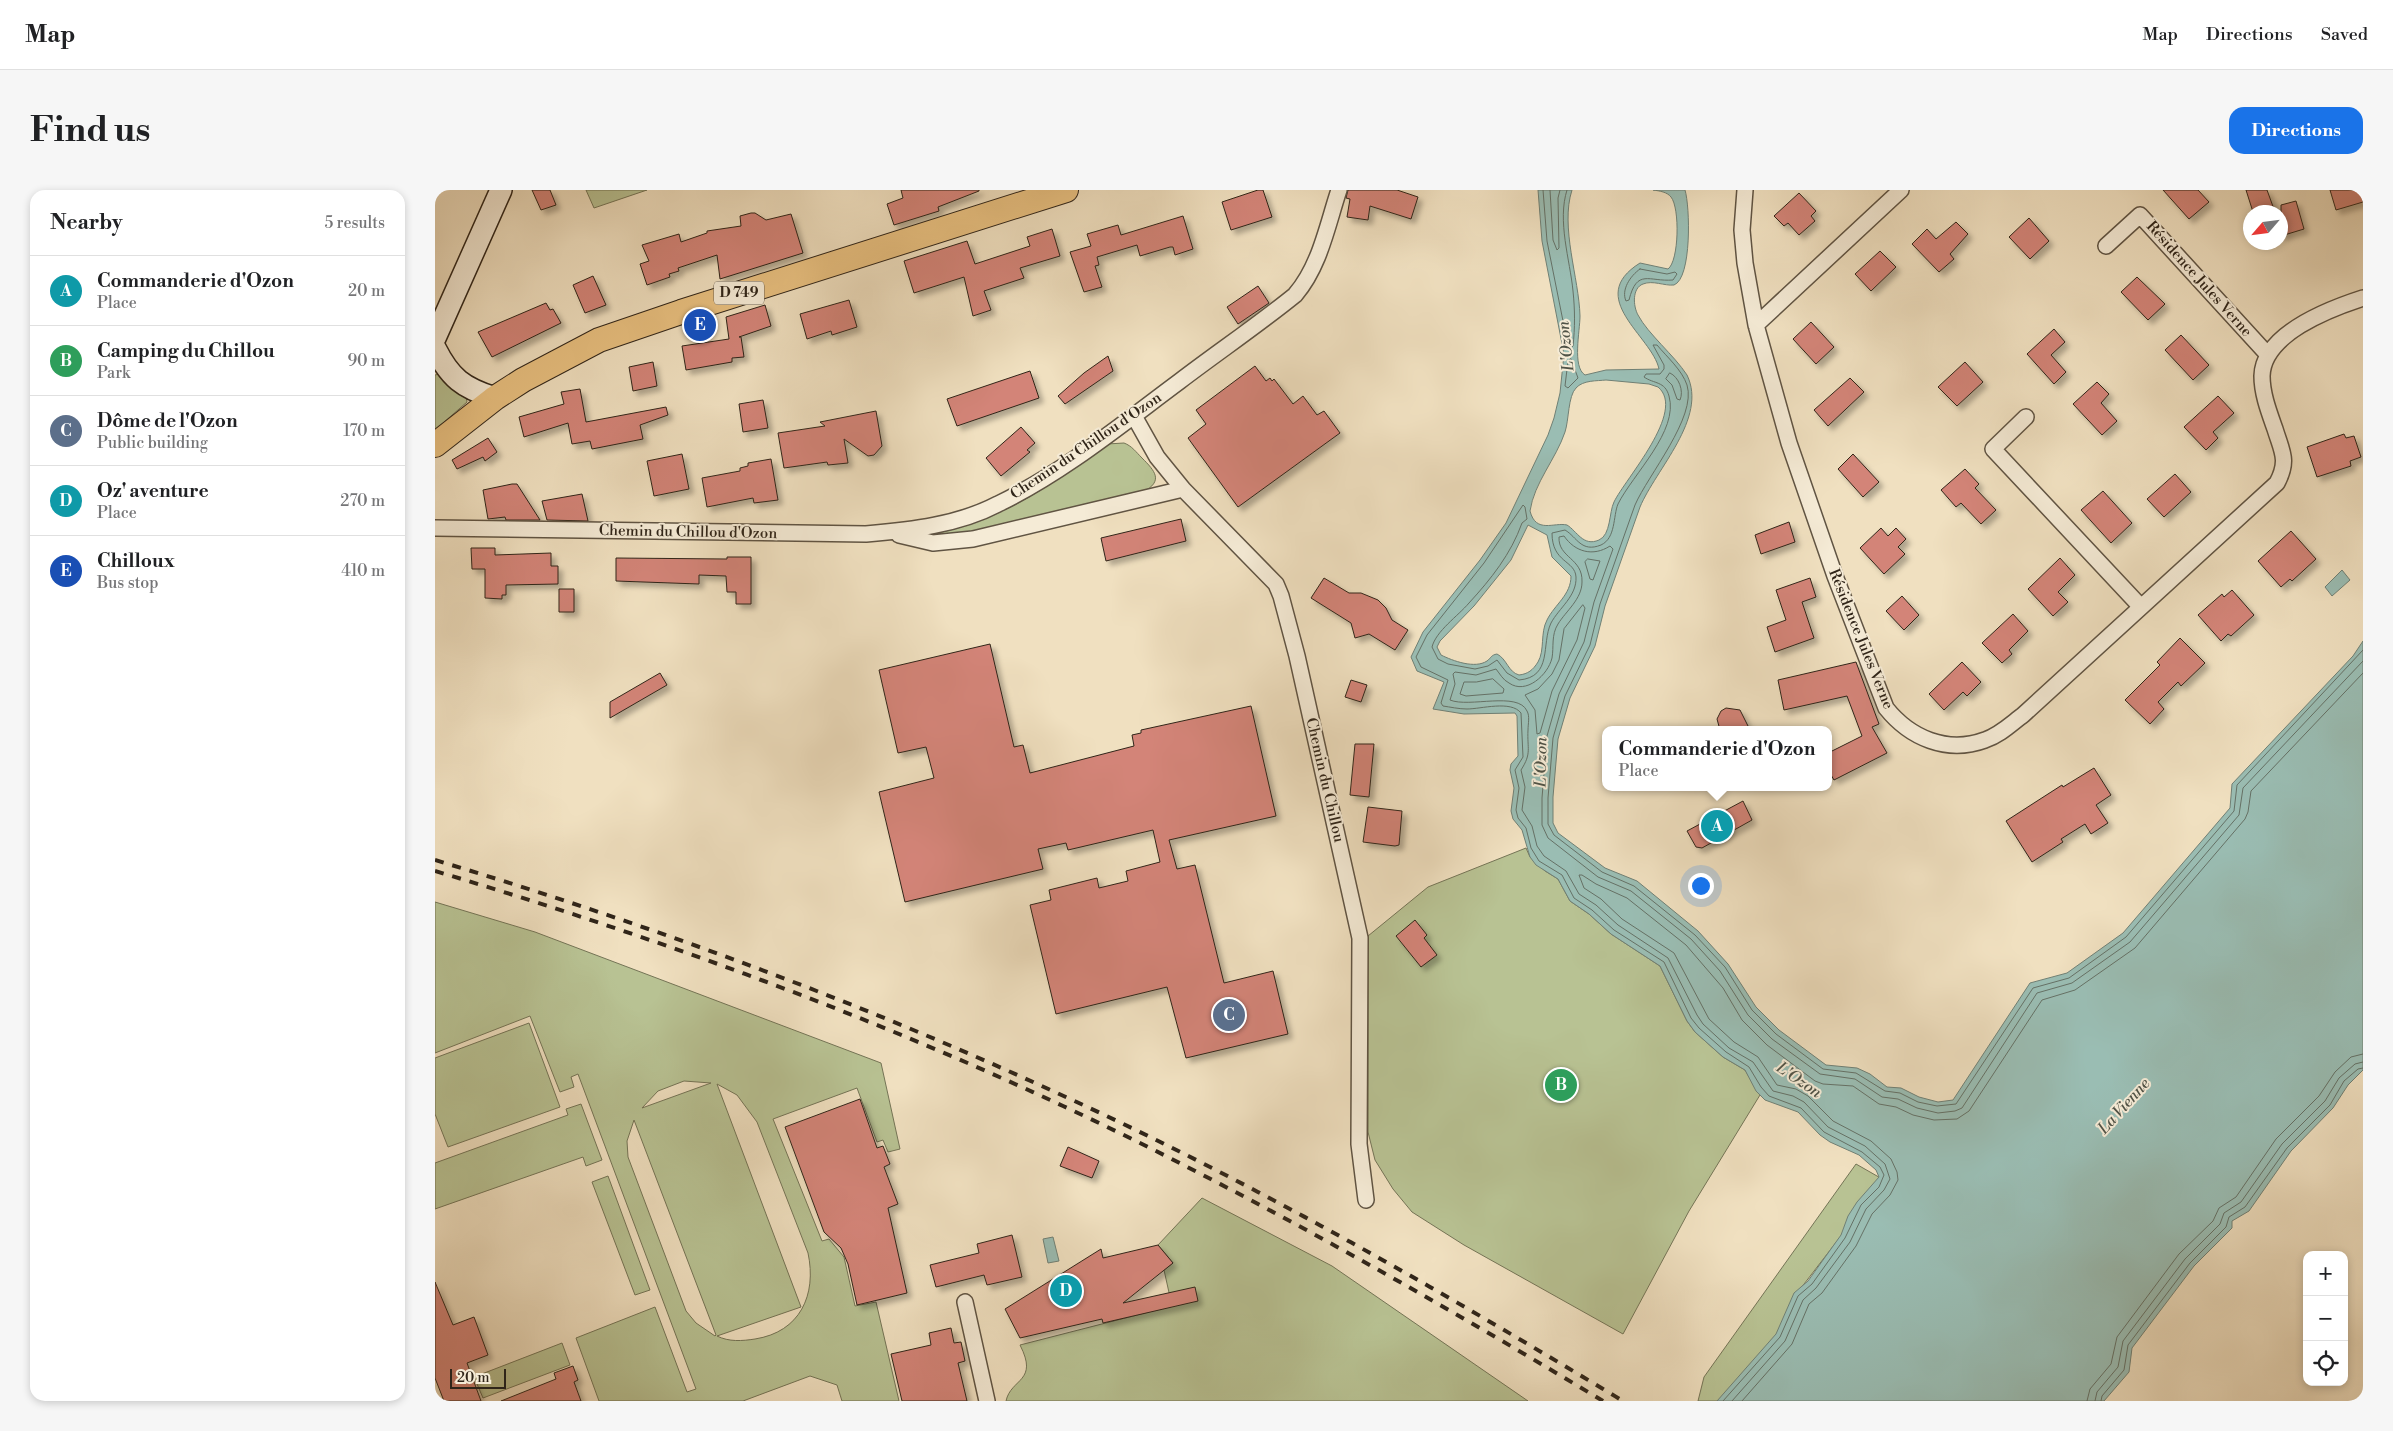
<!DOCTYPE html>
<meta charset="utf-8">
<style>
:root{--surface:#fff;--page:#f6f6f6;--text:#202124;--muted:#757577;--line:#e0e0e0;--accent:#1a73e8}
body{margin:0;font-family:"Libre Bodoni",serif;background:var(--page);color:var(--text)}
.controls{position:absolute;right:15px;bottom:15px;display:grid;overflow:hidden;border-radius:10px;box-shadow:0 2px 8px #0003}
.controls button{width:45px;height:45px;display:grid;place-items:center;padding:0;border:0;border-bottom:1px solid var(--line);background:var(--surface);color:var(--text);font:25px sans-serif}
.compass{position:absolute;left:1808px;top:15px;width:45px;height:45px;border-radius:50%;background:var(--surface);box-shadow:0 2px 8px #0003;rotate:242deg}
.scale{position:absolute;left:15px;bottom:12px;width:56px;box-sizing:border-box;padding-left:5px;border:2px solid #302519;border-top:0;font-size:14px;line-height:18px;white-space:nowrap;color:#302519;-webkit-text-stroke:4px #f5ebd6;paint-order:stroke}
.you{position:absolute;left:1265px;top:695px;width:18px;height:18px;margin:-12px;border:4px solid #fff;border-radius:50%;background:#1a73e8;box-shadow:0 0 0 8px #1a73e833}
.badge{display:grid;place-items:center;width:32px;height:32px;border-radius:50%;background:var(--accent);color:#fff;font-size:16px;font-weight:700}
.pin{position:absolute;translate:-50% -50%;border:2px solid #fff;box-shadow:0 1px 5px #0006}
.popup{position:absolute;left:1167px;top:536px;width:230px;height:65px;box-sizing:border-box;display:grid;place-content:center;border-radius:10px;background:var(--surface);filter:drop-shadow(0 1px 4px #0005);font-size:16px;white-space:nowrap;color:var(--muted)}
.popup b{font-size:19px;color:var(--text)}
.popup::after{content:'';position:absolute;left:50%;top:100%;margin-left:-10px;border:10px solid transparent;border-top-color:var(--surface)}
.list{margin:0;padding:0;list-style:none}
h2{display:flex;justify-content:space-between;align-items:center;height:65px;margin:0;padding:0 20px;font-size:21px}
h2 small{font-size:16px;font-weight:400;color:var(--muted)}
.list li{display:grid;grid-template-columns:32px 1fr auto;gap:15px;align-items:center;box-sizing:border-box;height:70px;padding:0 20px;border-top:1px solid var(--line)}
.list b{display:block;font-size:19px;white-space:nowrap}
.list p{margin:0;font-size:16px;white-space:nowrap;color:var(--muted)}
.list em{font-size:16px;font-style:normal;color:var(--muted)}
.icon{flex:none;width:28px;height:28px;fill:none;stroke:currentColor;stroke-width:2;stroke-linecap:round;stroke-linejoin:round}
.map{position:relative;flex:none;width:1928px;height:1211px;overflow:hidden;border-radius:15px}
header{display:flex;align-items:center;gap:30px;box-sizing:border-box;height:70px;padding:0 25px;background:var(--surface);border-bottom:1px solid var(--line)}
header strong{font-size:24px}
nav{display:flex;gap:28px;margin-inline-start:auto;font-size:18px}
.intro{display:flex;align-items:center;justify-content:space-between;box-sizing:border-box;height:120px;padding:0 30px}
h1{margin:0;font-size:35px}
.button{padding:12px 22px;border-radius:15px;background:var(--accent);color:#fff;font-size:18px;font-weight:700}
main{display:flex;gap:30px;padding:0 30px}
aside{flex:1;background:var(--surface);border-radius:15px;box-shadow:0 2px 8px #0003}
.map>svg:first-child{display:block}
</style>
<header>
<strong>Map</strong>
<nav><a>Map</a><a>Directions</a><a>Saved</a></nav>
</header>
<div class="intro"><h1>Find us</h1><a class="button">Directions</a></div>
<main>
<aside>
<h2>Nearby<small>5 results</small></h2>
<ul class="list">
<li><span class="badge" style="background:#0f9aa8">A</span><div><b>Commanderie d'Ozon</b><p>Place</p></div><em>20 m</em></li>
<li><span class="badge" style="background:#2e9e5b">B</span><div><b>Camping du Chillou</b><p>Park</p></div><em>90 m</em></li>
<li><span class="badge" style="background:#5c6f8a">C</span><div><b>Dôme de l'Ozon</b><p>Public building</p></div><em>170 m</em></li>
<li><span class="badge" style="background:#0f9aa8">D</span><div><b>Oz' aventure</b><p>Place</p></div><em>270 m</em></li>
<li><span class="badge" style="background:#1a4fb4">E</span><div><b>Chilloux</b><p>Bus stop</p></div><em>410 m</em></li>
</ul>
</aside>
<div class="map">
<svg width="1928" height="1211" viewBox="0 0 1928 1211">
<defs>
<filter id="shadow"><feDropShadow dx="4.5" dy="4.5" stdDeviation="2.5" flood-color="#0004"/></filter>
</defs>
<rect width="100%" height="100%" fill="#f0e0c0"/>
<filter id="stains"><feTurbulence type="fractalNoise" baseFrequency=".004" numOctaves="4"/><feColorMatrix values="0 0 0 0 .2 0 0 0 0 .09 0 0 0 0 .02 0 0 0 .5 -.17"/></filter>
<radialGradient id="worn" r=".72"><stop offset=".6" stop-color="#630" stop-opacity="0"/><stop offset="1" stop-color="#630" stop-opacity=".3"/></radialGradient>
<path fill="#b8c293" stroke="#747456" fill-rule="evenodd" d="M151,0H212L159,18Z
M4,184L31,206L32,212L0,240V185Z
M689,253C697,256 701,262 707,268C720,281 729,291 708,302L528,344L510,347L493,345C559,333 613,299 665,258L672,254Z
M1091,658L1095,667L1110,681L1123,689L1135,711L1154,724L1176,744L1225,776L1252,831L1260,842L1288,867L1310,880L1325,905L1254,1021L1188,1144L1029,1055L977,1022L958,999L940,970L933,942V746L993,697Z
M0,712L100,742L446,873L465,959L453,962L448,950L442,952L422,898L338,929L387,1051L394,1049L409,1067L420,1116L441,1112L464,1211H407L402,1195L375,1186L308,1211H164L141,1148L220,1117L252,1202L261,1199L143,884L136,887L139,897L125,902L95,826L0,863ZM249,891L276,893L207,918L223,901ZM282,894L302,905L322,932L373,1063C382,1105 365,1142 320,1149C307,1151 294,1152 282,1146L366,1117ZM199,930L281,1145L280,1146L261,1133L251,1121L193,967L192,951Z
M94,833L125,917L13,957L0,924V868Z
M146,914L167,970L151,976L148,967L0,1019V973L133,925L131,919Z
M1421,974L1449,990L1356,1111L1348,1141L1291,1211H1263L1269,1187Z
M173,986L215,1100L200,1105L157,992Z
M767,1008L897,1076L1093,1211H571C576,1188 604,1192 585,1155L737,1116L729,1080L738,1073L723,1055Z
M127,1153L135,1175L48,1208L39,1187Z"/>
<path fill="#9abdb3" stroke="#708075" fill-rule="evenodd" d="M1103,0H1137C1125,37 1144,88 1145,126C1145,141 1137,177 1150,185L1171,180L1224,179C1217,146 1149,108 1205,73L1233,79C1244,71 1245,18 1236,7C1232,2 1225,1 1218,0H1250C1255,16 1257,88 1239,95C1229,96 1218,90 1208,94C1197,98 1198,116 1203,125C1213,144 1239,165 1252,185C1273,228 1221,279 1205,317L1170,416L1160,456L1135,508L1123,549L1118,607V633L1123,643L1170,678L1202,691L1263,741L1293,774L1321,817L1344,840L1391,875L1422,878L1435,884L1452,897L1466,898L1484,907L1503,912L1518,910L1595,793L1632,783L1688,743L1795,618L1797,594L1918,466L1928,451V880L1913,895L1898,918L1856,961L1814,1021L1797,1031V1038L1759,1076L1697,1158L1694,1182L1669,1211H1282L1341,1144L1359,1103L1373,1091L1406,1045L1413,1026L1422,1012L1444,987L1441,980L1424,965L1395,952L1385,945L1363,922L1330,910L1321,901L1310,880L1288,867L1260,842L1252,831L1225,776L1176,744L1154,724L1135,711L1123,689L1101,675L1095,667L1087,640L1078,629L1076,621L1079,598L1075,580L1076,574L1083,566L1082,526L1080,523L1029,524L998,519L1009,492L982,481L976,467L988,442L1045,370L1071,333L1113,245L1119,228L1125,203L1129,164L1107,51ZM1171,190L1214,194L1223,197C1252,221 1190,289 1179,312C1174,322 1176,345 1164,350C1148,357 1142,341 1132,335C1119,332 1101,344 1095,321C1099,293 1121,269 1130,242C1134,230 1133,206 1141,198C1148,190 1162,191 1171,190ZM1093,335L1112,345L1117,367L1136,386C1136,405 1120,414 1112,430C1105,443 1110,460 1103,472C1098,480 1093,484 1084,485C1073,482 1072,469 1062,464C1056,465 1056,468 1052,471C1040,479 1018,471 1006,465L1002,457L1005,451L1039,416L1076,370Z
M1907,380L1915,390L1897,406L1890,397Z
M618,1047L624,1071L613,1073L608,1049Z"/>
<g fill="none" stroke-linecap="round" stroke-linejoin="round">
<path stroke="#657166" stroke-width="1" d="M1108,0L1112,51L1133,156L1136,158L1138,156C1140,138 1140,120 1138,101C1135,70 1122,31 1132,0
M1115,0L1118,50L1122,60L1124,58L1123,8L1125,0
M1205,79L1232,84L1240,82L1242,84L1238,90C1214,92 1202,78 1194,110L1191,111C1186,100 1195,86 1205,79Z
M1136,169L1143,188L1133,198L1130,196L1133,171Z
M1235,183C1244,187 1249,201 1245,210L1242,209L1237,195L1231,189Z
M1153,369L1165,371L1158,390L1155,389L1150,372Z
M1148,415L1150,418L1142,450L1117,501L1105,543L1102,544L1100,520L1090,505L1103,499L1117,484L1124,470L1129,439Z
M1058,489L1069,499L1068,503L1031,506L1025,504L1029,492H1041Z
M1288,1211L1345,1147L1363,1106L1377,1094L1410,1048L1426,1015L1444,997L1449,985L1445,977L1427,962L1389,942L1366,918L1334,906L1326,897L1314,877L1291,862L1264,838L1256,828L1229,772L1179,740L1157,720L1139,708L1127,685L1104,671L1096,658L1091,638L1083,628L1081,620L1084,598L1080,580L1088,567L1086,523C1076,510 1046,519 1032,519C1024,519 1015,517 1008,516L1006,513L1013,490L986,477L981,467L992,445L1049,373L1088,315L1090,317L1092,329L1087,333C1076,364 1056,389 1034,413C1023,426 1001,441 997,457L1003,469L1013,474L1040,479L1053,476L1062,470L1072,483L1084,490C1118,487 1106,454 1116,433C1124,418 1142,406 1141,387C1140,370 1117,373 1117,343L1130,340C1142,347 1146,363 1166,355C1181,348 1178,326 1183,314C1198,284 1244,241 1234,206C1230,191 1219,194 1209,187L1211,184H1225L1229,179V175L1218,155H1222C1232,167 1247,180 1252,195C1262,227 1213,285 1200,315L1165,414L1155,455L1130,506L1118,548L1113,608V634L1119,645L1167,682L1199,696L1260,745L1290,777L1317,820L1341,844L1388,879L1421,883L1450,901L1465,903L1483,912L1502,916L1521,914L1598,798L1634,788L1691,747L1799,621L1802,595L1928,460
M1297,1211L1350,1151L1368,1110L1381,1098L1415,1052L1431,1019L1449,1000L1455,989L1450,974L1430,956L1393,937L1369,912L1358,906L1338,901L1318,872L1294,858L1268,834L1262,825L1233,768L1183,735L1161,715L1144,704L1131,681L1109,666L1102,656L1097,636L1087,620L1090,597L1086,580C1097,563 1092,559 1093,540C1093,534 1095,526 1092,521C1083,501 1034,518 1015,510L1020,494L1018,484L1020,482L1041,485L1061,479C1065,484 1068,490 1074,493C1091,505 1113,485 1117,468C1119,457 1116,445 1123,434C1131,421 1147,409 1147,392C1148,368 1123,368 1124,347L1129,346C1140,362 1158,367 1175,356L1178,359L1159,412L1149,452L1124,504L1112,546L1107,608V635L1113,648L1163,687L1196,701L1256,749L1285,781L1313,825L1337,849L1385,884L1420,889L1447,907L1463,909L1482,918L1503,923L1520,921L1527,918L1602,803L1637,793L1695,752L1804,625L1808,598L1928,471
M1307,1211L1357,1154L1374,1114L1387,1103L1421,1056L1437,1024L1455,1005L1463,990L1462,982L1456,969L1436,951L1398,931L1373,906L1361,899L1342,895L1323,867L1299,852L1274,829L1239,763L1187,729L1166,709L1149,698L1144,685H1147L1161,694L1192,708L1251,755L1288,798L1307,830L1332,855L1380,891L1388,894L1418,896L1444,914L1461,917L1478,925L1499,930L1522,929L1534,921L1607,810L1640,800L1700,758L1810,629L1813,622L1816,601L1928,483
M1652,1211L1655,1199L1676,1174L1682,1147L1744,1064L1778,1031L1784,1018L1801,1007L1841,949L1884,906L1900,882L1916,867L1928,864
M1660,1211L1662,1202L1683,1177L1688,1151L1750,1069L1785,1034L1789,1023L1806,1012L1847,954L1890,911L1904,888L1920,874L1928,872
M1666,1211L1667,1206L1689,1180L1693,1155L1755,1073L1791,1037L1794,1027L1810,1017L1852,958L1895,915L1909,891L1923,879L1928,878"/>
</g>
<path fill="#d38478" stroke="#302519" filter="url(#shadow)" d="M97,0H115L121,15L106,20Z
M466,0H544V1L503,17L504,21L459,35L452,14L468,8Z
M823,0H828L837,27L796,40L787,12Z
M913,0H962L983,7L976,29L935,16L933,30L912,27L915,9L911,8Z
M1728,0H1763L1774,12L1754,29Z
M1811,0H1832L1840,22H1818Z
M1895,0H1928V12L1901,20Z
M1364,3L1381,21L1376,26L1380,31L1364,45L1353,33L1349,36L1339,26Z
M1861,11L1869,39L1846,46V15Z
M316,23H320L331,30L356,24L368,63L285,89L282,65L243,78L244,81L234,84L235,87L212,95L205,74L214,71L207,55L244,44L246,52L272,43V41L306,36L305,26Z
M748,26L758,59L740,65L738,57H735L705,66L702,55L662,67L664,75L660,76L667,97L649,102L635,62L656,56L652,44L683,35L686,45Z
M1594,28L1614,51L1595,69L1574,47Z
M1521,32L1533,44L1515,64L1519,69L1504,82L1477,54L1492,39L1501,49Z
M617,39L625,66L585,78L589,88L549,101L556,120L538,126L529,87L479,103L469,71L532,51L540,74L595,56L592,47Z
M1445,61L1461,77L1436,101L1420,84Z
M158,86L171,115L150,123L138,95Z
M1702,87L1730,114L1713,130L1686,102Z
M823,96L834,113L803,134L792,117Z
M414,110L422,137L397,145L396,141L372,149L365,124Z
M111,113L115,120L118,119L126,133L57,167L43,142Z
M330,115L336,136L304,147H306L309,167L297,168V172L251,180L247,156L294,149L291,127Z
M1376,132L1399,157L1381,174L1358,149Z
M1619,139L1630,152L1616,165L1631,182L1619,194L1592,164Z
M1746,145L1774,175L1758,190L1730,160Z
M673,166L678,181L630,214L623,206L649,183Z
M218,172L222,196L198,201L194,177Z
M1530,172L1548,192L1522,216L1503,197Z
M820,176L831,191L835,188L837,191L839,189L858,214L868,206L882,225L889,221L905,243L803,317L753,248L771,234L761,220Z
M595,181L604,208L522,236L512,209Z
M1415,188L1429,202L1393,236L1379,220Z
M1662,192L1674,204L1666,213L1682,231L1667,245L1638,214Z
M145,199L151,232L231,217L233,225L205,235L208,249L157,259L155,251L137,254L133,233L89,247L84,227L129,214L126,202Z
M1783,206L1799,223L1778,242L1783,248L1771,260L1749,237Z
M328,210L333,238L308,242L304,214Z
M441,221L447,256L439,265L433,266L409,249L413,273L393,275L392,272L349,278L343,243L390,236L385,232Z
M586,237L600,253L592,260L595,262L566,286L551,268Z
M1909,244L1911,248L1919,246L1926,267L1915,271L1916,276L1882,287L1872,257Z
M53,248L62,262L50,271L48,267L22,279L17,270Z
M247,264L254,299L219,306L212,271Z
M1418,264L1444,292L1428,307L1403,279Z
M336,269L343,310L319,313L318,308L272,317L267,288L305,281V278L313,276V273Z
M1530,279L1544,294L1540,298L1561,320L1546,334L1526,313L1521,317L1506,300Z
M1740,284L1756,302L1729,327L1712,309Z
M77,294H82L105,330H71L70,327L53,329L48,300Z
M1668,301L1697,333L1676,353L1646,320Z
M147,304L153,331L112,330L107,311Z
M746,329L751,351L671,371L666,348Z
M1354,332L1360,352L1326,364L1320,345Z
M1446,338L1453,346L1461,338L1471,349L1463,357L1470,364L1449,384L1425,358Z
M1856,341L1881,369L1857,391L1855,389L1846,397L1823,371Z
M36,358H60V365L116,363V376H123V394L71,395V405H67V409L50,408V379H37Z
M292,367H316V414H301V402H292L291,386L264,385V394L181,391V368L292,369Z
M1625,368L1640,385L1623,402L1633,412L1618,426L1593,399Z
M889,388L914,403H926L943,410L951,418L957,430L973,440L960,460L934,444L920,448L916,433L876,408Z
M1375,388L1381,407L1367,412L1379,448L1340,462L1332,437L1351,430L1341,400Z
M124,399H139V422H124Z
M1797,400L1819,425L1796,446L1793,444L1786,451L1763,425L1787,404L1789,407Z
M1467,406L1484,425L1469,440L1451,421Z
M1578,424L1593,441L1574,460L1577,464L1567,473L1547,453Z
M1745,448L1770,473L1746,496L1743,492L1723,512L1729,519L1715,534L1690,510L1725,475L1722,472Z
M555,454L579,557L588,555L595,583L699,556L697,545L706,543V540L816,516L841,626L734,650L742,679L760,675L789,793L838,781L853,844L751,868L732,797L621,824L595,715L616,710L614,700L662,688L664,698L693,691L691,681L725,672L718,640L633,660L631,653L603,659L608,679L470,712L444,602L499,588L491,557L463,563L444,480Z
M1421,472L1444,534L1437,537L1452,563L1399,590L1393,580V563L1427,546L1412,506L1349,520L1343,490Z
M1527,472L1546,492L1532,506L1528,502L1509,520L1494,504Z
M225,483L232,495L175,528V512Z
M916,490L932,495L926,512L910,507Z
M1291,518L1305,520L1315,540H1285L1282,529L1286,521Z
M920,554H939L934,607L915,605Z
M1659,578L1676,605L1661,615L1673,633L1656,644L1650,634L1626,649L1628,652L1597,672L1571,631L1627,595L1628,597Z
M1308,611L1317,630L1267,658L1261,657L1252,641Z
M933,617L967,621L964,655L960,656L928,652Z
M980,730L992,745L989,748L1002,765L986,777L961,746Z
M425,909L442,958L448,956L455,974L449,977L463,1014L453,1018L472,1103L422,1115L413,1074L406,1058L389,1042L350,937Z
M633,957L664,971L657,988L625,976Z
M577,1045L587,1087L552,1095L549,1085L501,1097L495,1075L544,1063L542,1054Z
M723,1055L738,1073L688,1113L760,1097L763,1111L668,1133L667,1129L585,1148L570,1119L666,1059L668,1068Z
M0,1092L18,1135L39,1127L53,1165L32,1173L46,1211H9L0,1188Z
M516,1138L519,1153L526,1152L530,1171L523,1173L532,1211H467L456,1164L496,1155L494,1143Z
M138,1176L143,1190L139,1192L146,1211H66L121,1189L119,1183Z"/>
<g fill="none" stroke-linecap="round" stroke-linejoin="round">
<defs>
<path id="street" d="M1310,0L1307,40L1310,73L1321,135L1354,253L1400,386L1451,518C1475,548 1512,564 1550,550C1565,545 1576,534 1588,525L1842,293C1854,270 1847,262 1840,239C1834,222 1827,204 1827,186C1828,144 1894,119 1928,108
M1671,56L1705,25L1833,165
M1321,135L1466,0
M699,226L722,267L748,299L841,394L846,406L862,466L925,748L924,954L931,1010
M1591,227L1558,259L1706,417
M0,338L431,344C476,340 523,335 563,314C629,282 687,234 745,191C783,162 823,135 860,105C885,76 892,36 904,0
M464,345L498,353L538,349L748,299
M530,1112L552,1211"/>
<path id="secondary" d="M0,148L66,0
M0,158C15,188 28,198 60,208"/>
<path id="primary" d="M0,255L60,208L88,190L164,150L246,122L631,0"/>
</defs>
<use href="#street" stroke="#605443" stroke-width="18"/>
<use href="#secondary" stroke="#302519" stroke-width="24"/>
<use href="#primary" stroke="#302519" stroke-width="26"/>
<use href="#street" stroke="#f5ebd6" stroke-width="15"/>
<use href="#secondary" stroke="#f5ebd6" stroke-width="21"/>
<use href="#primary" stroke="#e8c080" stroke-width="24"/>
<path stroke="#302519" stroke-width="4" stroke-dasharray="9 9" stroke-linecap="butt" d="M0,670C213,734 420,810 622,903C818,992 1004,1100 1188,1211
M0,681C241,753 479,841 705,953C863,1032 1017,1120 1168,1211"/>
</g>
<g text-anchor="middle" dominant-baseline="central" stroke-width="4" stroke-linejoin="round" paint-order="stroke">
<rect fill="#f5ebd6" stroke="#6b6052" stroke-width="1" x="279" y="91.5" width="50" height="23" rx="4"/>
<g font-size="14" font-weight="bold" fill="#302519">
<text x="304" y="103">D 749</text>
</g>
<g font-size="15" fill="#302519" stroke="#f5ebd6">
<text transform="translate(1764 89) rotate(48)">Résidence Jules Verne</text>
<text transform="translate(651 256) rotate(-34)">Chemin du Chillou d'Ozon</text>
<text transform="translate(253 342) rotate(1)">Chemin du Chillou d'Ozon</text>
<text transform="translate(1426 449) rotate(68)">Résidence Jules Verne</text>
<text transform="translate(890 590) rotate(77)">Chemin du Chillou</text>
</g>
<g font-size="16" font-style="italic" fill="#505347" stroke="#f5ebd6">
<text transform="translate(1131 156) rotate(-96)">L'Ozon</text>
<text transform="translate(1106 572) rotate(-89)">L'Ozon</text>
<text transform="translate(1364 890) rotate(34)">L'Ozon</text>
<text transform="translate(1689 916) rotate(-48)">La Vienne</text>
</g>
</g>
<rect width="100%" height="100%" filter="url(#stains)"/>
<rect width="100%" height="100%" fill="url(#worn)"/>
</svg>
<div class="controls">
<button>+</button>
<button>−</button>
<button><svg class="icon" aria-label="locate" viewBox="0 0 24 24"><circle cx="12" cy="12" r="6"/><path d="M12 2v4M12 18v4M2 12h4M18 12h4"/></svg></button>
</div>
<svg class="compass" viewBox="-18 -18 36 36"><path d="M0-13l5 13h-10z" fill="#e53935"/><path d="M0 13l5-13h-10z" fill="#757577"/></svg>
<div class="scale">20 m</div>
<div class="you"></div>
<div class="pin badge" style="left:1282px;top:636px;background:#0f9aa8">A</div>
<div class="popup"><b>Commanderie d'Ozon</b>Place</div>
<div class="pin badge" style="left:1126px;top:895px;background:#2e9e5b">B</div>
<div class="pin badge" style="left:794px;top:825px;background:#5c6f8a">C</div>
<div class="pin badge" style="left:631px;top:1101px;background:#0f9aa8">D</div>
<div class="pin badge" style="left:265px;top:135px;background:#1a4fb4">E</div>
</div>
</main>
